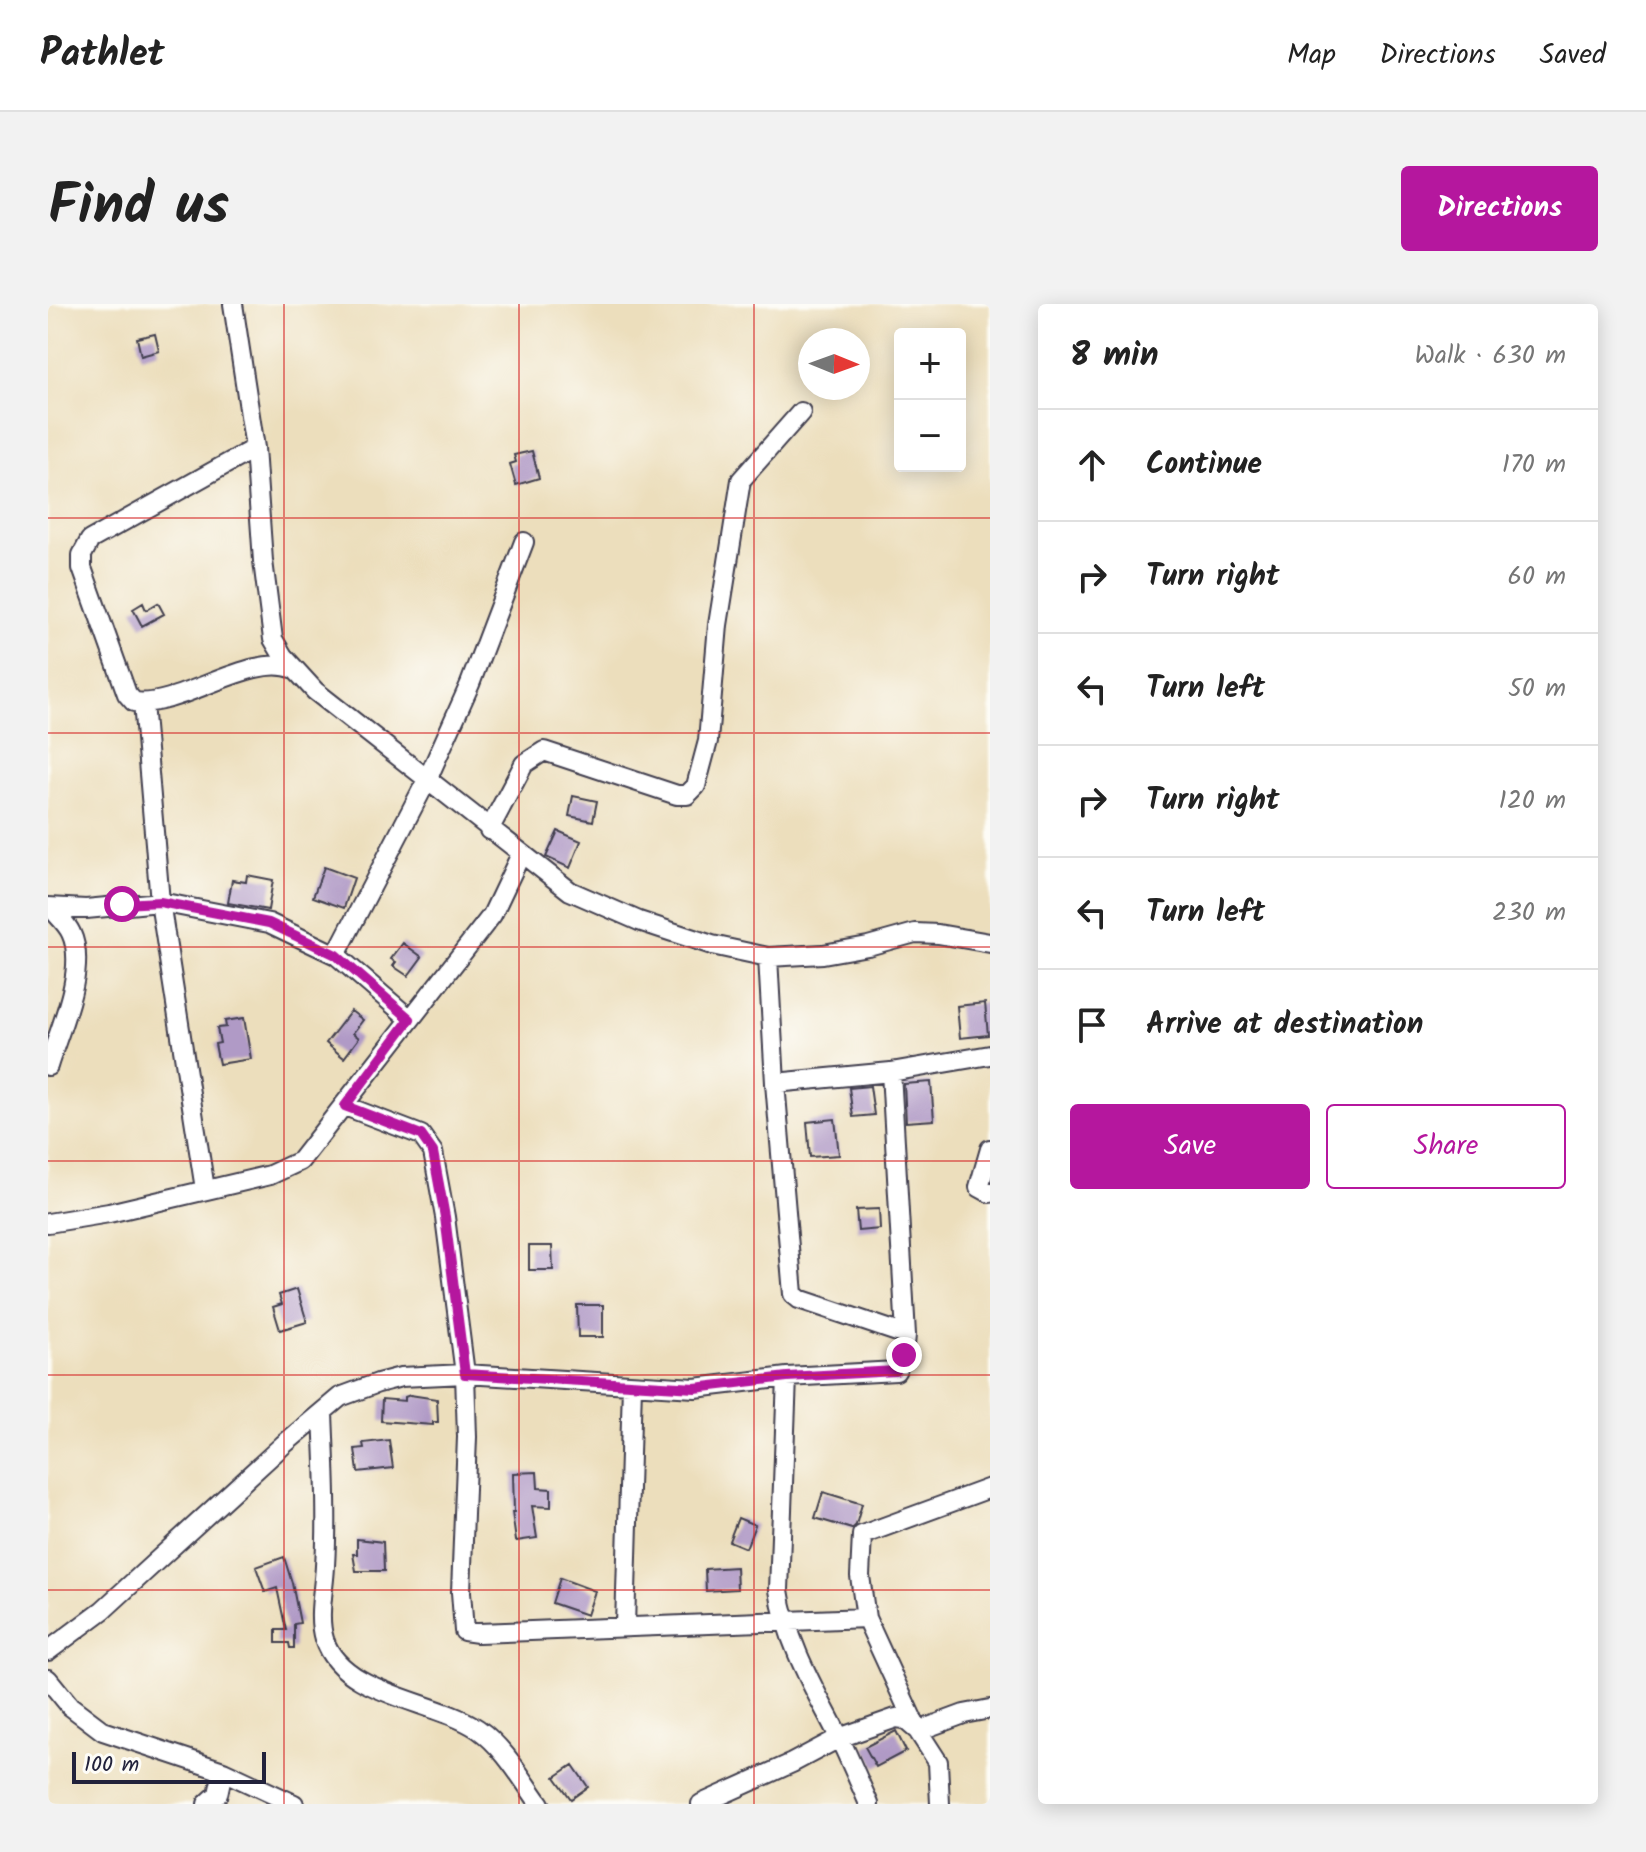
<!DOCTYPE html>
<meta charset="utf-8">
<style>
:root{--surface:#fff;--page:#f2f2f2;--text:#222;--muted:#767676;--line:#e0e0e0;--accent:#b5179e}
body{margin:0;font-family:Kalam,sans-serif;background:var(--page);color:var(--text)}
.controls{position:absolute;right:24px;top:24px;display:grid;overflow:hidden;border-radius:8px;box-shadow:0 4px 20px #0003}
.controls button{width:72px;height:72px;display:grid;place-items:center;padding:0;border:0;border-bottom:2px solid var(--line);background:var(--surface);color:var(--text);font:40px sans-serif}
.compass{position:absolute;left:750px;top:24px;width:72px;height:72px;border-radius:50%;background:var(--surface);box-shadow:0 4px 20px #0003;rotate:91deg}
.scale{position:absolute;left:24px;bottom:20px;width:194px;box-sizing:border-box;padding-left:8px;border:4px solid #22223b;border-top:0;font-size:22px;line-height:28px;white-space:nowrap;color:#22223b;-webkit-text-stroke:6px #fdfcf7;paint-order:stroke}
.stop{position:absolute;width:24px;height:24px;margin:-18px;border:6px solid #b5179e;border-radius:50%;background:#fff}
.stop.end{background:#b5179e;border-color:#fff;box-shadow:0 2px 8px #0008}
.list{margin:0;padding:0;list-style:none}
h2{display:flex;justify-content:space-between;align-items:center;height:104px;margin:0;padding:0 32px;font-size:34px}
h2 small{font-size:26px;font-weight:400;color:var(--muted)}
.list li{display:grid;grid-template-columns:52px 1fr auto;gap:24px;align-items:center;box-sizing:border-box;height:112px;padding:0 32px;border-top:2px solid var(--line)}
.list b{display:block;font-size:30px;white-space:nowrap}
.list em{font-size:26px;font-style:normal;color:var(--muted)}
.actions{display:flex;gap:16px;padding:24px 32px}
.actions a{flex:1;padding:18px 0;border:2px solid var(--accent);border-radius:8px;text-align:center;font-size:28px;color:var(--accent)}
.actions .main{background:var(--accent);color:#fff}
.icon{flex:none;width:44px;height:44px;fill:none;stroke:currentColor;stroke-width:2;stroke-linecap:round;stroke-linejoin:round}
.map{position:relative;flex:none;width:942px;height:1500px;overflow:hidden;border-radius:8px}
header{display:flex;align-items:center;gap:48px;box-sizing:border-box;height:112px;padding:0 40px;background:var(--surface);border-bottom:2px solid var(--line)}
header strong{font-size:38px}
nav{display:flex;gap:44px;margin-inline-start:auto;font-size:28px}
.intro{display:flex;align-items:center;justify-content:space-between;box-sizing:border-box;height:192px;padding:0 48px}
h1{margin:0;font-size:56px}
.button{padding:20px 36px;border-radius:8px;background:var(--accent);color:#fff;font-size:28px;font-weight:700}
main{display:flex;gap:48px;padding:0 48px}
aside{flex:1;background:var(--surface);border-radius:8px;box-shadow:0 4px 20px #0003}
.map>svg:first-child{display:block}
</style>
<header>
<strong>Pathlet</strong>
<nav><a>Map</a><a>Directions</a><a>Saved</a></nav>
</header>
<div class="intro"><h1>Find us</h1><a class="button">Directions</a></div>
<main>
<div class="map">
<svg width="942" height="1500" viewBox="0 0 942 1500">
<rect width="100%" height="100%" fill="#fdfcf7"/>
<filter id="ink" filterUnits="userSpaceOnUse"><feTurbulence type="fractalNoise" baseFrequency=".0125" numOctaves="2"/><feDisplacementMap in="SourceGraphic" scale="16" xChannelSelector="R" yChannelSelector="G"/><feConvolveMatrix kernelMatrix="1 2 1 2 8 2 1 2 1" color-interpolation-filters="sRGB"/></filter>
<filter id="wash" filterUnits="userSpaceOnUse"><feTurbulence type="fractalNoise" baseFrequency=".006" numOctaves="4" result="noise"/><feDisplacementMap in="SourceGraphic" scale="32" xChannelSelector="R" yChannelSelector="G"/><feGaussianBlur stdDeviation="1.8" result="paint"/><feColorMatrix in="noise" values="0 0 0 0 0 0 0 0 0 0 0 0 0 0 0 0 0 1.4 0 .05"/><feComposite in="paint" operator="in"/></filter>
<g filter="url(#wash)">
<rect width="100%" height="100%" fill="#ecdebc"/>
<g id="blocks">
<path fill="#b09ac6" d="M107,30L111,47L93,52L89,34Z
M484,147L491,174L468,181L462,160L468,158L466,151Z
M95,299L98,306L110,299L116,310L94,322L85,305Z
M525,492L549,497L545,517L521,512Z
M510,527L533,537L522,564L498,553Z
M276,563L306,574L296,604L265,593Z
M199,571L225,576L220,606L180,599L184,576L198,578Z
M355,639L374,653L360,672L345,662L348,658L343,655Z
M937,699L940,731L912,734L909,702Z
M303,707L315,716L305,729L311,734L296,754L278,739Z
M196,714L203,755L171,760L167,740L172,739L169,724L178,723L177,717Z
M883,778L886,816L858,818L856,780Z
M822,782L826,811L805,813L801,784Z
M787,815L791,851L762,853L759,818Z
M831,905L832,925L810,927L808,906Z
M481,942H504L505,966H481Z
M249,985L259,1018L232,1026L225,1003L234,1000L231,991Z
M529,1001H555V1033H530Z
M362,1091L389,1095L390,1118H385V1121L333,1117L334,1095L357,1097V1093Z
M341,1136L345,1164L310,1168L307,1145L316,1144L315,1139Z
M489,1168L490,1184L503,1185V1203L484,1202L489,1234L468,1237L464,1208H466L465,1169Z
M775,1188L814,1200L808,1221L804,1225L767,1214Z
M690,1214L707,1221L698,1244L681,1237Z
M309,1235L335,1238L336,1267H308L305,1250H309Z
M236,1253L244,1279L252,1319L246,1320V1344H242L241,1339H228V1326H238L229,1284L217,1288L208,1263Z
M688,1263L689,1285L658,1287L657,1265Z
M512,1274L547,1287L539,1311L504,1299Z
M848,1427L858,1447L828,1463L817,1443Z
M525,1461L540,1483L523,1495L507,1473Z"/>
</g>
</g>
<g filter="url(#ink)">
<use href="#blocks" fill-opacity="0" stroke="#403e4e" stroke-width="2"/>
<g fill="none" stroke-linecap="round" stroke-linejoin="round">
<defs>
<path id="minor" d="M185,0L207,144L215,257L225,335L235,352L267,387L522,587L591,617L664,641L720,653L775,650L820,642L867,629L890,630L942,639
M207,144L42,236L34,251V264L79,390L86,398C131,405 204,347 246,365
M95,399L112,598L157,885
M441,526L476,460L496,447L629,491H639L648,482L660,437L670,321L693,176L753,108
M0,603L38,605L112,598L221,619L288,651L362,715
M288,651L379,476L422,380L476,238
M720,653L727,779L745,990L751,995L858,1031
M0,762C11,726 40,665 23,629C19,620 10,612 4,605
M727,779L843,768L942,751
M297,802L373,831L385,848L397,913L417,1070L419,1133L413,1288L416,1327L430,1329L818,1314
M942,845L931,883L942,889
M0,919L61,909L222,871L252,857L444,611L473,550
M739,1073L731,1286C738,1337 767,1386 790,1431C801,1454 811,1477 821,1500
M275,1109C277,1160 280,1211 277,1262C276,1286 269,1312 276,1335C293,1391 387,1396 430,1425C456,1443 474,1475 492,1500
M942,1184L814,1231L812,1272L818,1314L870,1427L916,1410L942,1405
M577,1322L584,1081
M0,1347L55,1306L235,1141L292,1093L330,1079L353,1073L417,1070L647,1084L739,1073L848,1067L856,1051L858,1031L843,768
M0,1375L22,1402L55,1427L175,1467L246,1500
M159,1500L170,1490L175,1467
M653,1500L744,1459L791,1434L848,1414L856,1415L870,1427L890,1458L892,1500"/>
</defs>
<use href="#minor" stroke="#403e4e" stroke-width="22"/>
<use href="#minor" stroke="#fff" stroke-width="18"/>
</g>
</g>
<g fill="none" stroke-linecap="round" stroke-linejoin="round" filter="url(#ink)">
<path stroke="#b5179e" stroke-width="10" d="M74,600L112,598L221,619L288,651L362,715L297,802L373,831L385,848L397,913L417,1070L647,1084L739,1073L848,1067L856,1051"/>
</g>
<path fill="none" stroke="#d62828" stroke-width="2" stroke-opacity="0.55" d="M236,0V1500M471,0V1500M706,0V1500M0,214H942M0,429H942M0,643H942M0,857H942M0,1071H942M0,1286H942"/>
</svg>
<div class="controls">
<button>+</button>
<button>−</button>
</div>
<svg class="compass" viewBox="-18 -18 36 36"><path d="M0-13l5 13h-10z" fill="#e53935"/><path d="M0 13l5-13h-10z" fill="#767676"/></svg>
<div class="scale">100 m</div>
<div class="stop" style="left:74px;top:600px"></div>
<div class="stop end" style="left:856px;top:1051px"></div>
</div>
<aside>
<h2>8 min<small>Walk · 630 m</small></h2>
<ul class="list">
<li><svg class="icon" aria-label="ahead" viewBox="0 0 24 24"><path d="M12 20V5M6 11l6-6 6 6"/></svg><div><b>Continue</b></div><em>170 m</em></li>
<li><svg class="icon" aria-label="right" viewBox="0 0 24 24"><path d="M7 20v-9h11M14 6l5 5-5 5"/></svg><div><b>Turn right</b></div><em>60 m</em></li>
<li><svg class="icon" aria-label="left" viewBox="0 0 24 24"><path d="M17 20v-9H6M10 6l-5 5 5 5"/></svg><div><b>Turn left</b></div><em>50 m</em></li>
<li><svg class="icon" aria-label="right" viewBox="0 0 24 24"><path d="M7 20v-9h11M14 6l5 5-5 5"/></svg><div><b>Turn right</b></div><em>120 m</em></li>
<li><svg class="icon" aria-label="left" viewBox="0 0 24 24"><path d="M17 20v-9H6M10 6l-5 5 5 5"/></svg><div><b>Turn left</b></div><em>230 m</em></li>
<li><svg class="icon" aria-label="arrive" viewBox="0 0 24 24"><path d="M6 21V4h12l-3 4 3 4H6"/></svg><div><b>Arrive at destination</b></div></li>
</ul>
<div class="actions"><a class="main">Save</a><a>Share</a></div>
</aside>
</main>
